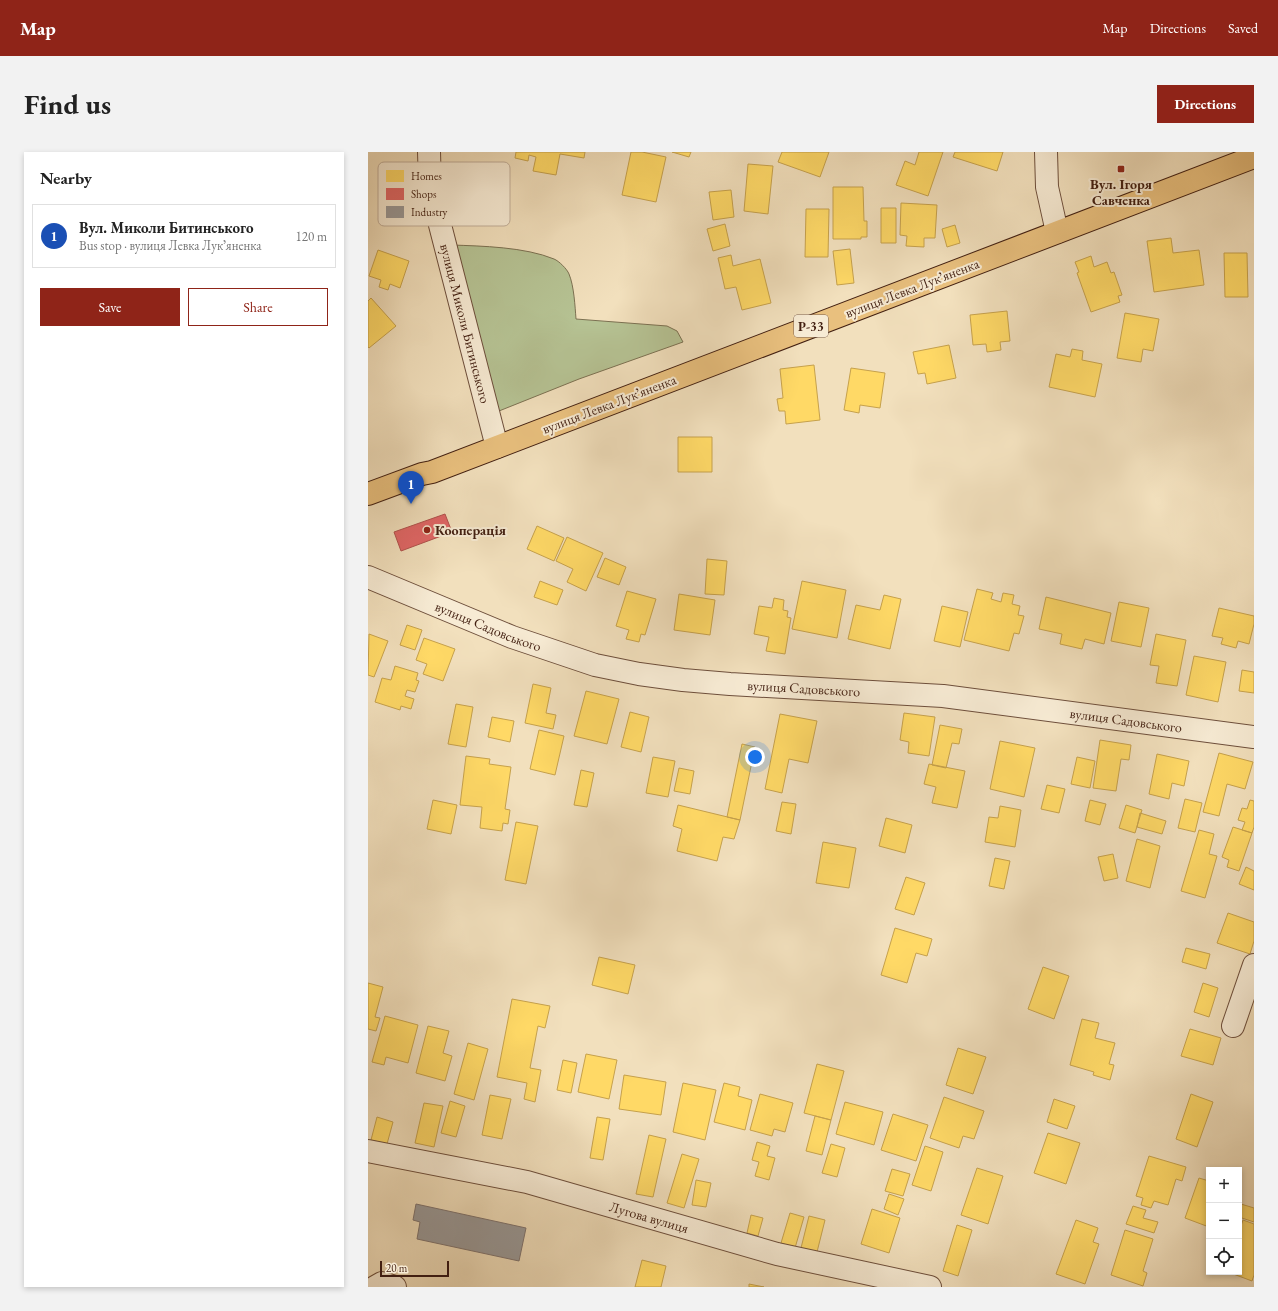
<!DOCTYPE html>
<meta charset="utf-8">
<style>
:root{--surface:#fff;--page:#f2f2f2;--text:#222;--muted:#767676;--line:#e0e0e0;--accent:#8f2418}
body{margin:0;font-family:"EB Garamond",serif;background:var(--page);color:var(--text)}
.controls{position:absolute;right:12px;bottom:12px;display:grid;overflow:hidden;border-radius:0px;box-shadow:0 2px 6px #0003}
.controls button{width:36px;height:36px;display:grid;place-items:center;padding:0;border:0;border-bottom:1px solid var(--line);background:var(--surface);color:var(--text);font:20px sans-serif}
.scale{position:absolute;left:12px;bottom:10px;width:69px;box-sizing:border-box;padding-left:4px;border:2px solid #421f11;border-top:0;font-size:11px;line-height:14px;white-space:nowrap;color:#421f11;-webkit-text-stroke:3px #f7ebd4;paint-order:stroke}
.you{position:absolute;left:387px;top:605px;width:14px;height:14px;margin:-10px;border:3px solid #fff;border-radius:50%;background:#1a73e8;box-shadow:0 0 0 6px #1a73e833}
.badge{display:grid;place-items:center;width:26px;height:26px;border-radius:50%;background:var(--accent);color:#fff;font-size:13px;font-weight:700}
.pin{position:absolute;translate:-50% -33px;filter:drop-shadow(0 1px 2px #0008)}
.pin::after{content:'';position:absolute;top:21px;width:14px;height:12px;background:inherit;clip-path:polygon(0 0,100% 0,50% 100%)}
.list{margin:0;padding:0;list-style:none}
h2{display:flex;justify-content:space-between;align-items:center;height:52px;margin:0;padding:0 16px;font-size:17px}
h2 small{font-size:13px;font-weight:400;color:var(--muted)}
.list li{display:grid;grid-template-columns:26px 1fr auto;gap:12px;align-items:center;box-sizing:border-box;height:64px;margin:0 8px 8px;padding:0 8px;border:1px solid var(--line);border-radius:0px}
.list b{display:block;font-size:15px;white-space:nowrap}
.list p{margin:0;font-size:13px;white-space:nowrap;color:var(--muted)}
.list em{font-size:13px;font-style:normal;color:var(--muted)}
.actions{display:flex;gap:8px;padding:12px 16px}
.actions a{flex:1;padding:9px 0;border:1px solid var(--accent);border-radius:0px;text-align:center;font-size:14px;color:var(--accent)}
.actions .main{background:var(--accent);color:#fff}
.icon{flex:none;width:22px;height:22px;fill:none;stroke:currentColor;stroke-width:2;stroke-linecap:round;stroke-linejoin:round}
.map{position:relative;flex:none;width:886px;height:1135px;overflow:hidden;border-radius:0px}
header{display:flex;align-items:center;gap:24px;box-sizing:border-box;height:56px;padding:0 20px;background:var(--accent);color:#fff}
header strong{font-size:19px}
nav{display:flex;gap:22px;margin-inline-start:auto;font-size:14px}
.intro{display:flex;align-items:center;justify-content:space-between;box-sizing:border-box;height:96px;padding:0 24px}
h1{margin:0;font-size:28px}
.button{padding:10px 18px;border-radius:0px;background:var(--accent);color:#fff;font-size:14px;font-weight:700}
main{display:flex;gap:24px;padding:0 24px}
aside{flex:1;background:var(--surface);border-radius:0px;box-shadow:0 2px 6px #0003}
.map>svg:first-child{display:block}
</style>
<header>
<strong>Map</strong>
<nav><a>Map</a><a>Directions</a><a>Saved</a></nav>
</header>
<div class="intro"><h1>Find us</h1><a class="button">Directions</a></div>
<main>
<aside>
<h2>Nearby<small></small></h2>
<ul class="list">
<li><span class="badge" style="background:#1a4fb4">1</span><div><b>Вул. Миколи Битинського</b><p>Bus stop · вулиця Левка Лукʼяненка</p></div><em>120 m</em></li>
</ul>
<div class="actions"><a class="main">Save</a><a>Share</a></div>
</aside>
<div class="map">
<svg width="886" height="1135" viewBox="0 0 886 1135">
<rect width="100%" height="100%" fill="#f2e0bd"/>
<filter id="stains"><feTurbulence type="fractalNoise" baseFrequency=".005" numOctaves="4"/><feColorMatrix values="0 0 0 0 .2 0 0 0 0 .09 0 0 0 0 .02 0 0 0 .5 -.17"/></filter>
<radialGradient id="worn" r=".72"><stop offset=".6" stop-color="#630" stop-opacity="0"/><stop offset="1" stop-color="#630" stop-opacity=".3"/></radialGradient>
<path fill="#b6c394" stroke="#7c7152" d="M83,93C114,94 157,95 186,107C191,109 199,117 201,122C206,134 207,154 208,167L299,174L309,179L315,190L211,227L126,261Z"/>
<path fill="#ffd966" stroke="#c6a14c" d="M148,0H217L216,6L192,2L188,23L165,19L168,5L161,3L160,9L147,6Z
M263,0H274L298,5L288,50L254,43Z
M304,0H323L321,5Z
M414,0H461L452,25L410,10Z
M551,0H575L560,44L528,33L537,9L547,13Z
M587,0H635L629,19L585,5Z
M380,12L405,14L400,62L376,59Z
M465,35H495L496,69H499V85H493V87H465Z
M363,38L366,65L345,68L341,40Z
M533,51L569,53L567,86H556V95L538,94L539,84L532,83Z
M513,56H528V91H513Z
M438,57H461L460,105H437Z
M357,72L362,94L345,99L339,77Z
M587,73L592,91L579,95L574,77Z
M803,86L805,101L831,98L836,133L786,140L779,89Z
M482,97L486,131L469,133L465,99Z
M10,98L41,109L32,136L22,132L20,138L11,135L13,128L1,124Z
M856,101H879L880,145H857Z
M363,103L365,114L392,107L403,151L374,158L368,135L357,137L350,106Z
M723,104L726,115L739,110L743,121L746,120L754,143L750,144L752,150L723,160L709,121L711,120L707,110Z
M3,146L28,174L1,196L0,195V149Z
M639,159L642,189L632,190L633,198L619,200L618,192L605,193L602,163Z
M757,161L791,167L785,199L775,197L773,210L749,206Z
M581,193L588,226L559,232L557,221L550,222L545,200Z
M704,197L715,199L714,208L734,212L727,245L681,235L688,202L702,205Z
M446,213L452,268L418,272L417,259H411L409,247L415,246L412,217Z
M483,216L517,221L512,256L492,253L491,261L476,258Z
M310,285H344V320H310Z
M169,374L196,386L186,409L159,397Z
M199,385L235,401L218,439L199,430L205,417L188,409Z
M237,406L258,415L251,433L229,425Z
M339,407L359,409L356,443L337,442Z
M172,429L195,438L189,453L166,445Z
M434,429L478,438L469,486L424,477Z
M609,437L625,441L623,447L633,450L635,441L646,443L644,452L652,454L650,463L656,464L651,482L646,481L641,499L596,488Z
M259,439L288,447L277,483L273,482L271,490L258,487L261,478L248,474Z
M311,442L347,448L342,483L306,478Z
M516,443L533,447L522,497L480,487L488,453L512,458Z
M678,445L743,461L736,492L717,487L714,497L692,492L694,482L671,477Z
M406,446L416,448L415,458L420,459L419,465L423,466L417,502L398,499L401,485L386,482L391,454L404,456Z
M751,450L781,456L773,495L743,489Z
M574,454L600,460L592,495L566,489Z
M851,456L886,464V472L881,492L870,489L868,496L853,492L855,486L844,484Z
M39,473L54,478L47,498L32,493Z
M1,482L20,489L6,525L0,523Z
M788,482L818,488L809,534L788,531L791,514L782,513Z
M56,486L87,497L75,529L55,522L59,512L48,508Z
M826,504L858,510L850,550L818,543Z
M27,514L50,521L48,528L51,529L47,540L39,538L37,544L46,547L43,557L33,554L32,558L7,550L14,526L23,528Z
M874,518L886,520V541L871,539Z
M165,532L183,536L178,561L188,563L185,577L157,571Z
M218,539L251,547L239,592L206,584Z
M88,552L105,555L98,595L80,592Z
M262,560L281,565L273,600L253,595Z
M536,561L567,565L561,604L540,601L541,590L532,588Z
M412,562L449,569L440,611L421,607L414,641L397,637Z
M124,565L146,569L142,590L120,585Z
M572,573L594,577L591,592L584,591L578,616L564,613Z
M171,578L196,584L187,623L162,617Z
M732,588L763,593L761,608L753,607L748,639L725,636Z
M632,589L667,596L656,645L622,637Z
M374,592L387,595L372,668L359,665Z
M851,601L885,610L877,637L859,632L851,664L835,660Z
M789,602L821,609L816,634L804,631L801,647L781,642Z
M98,604L122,607L121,612L143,615L137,657L142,658L140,672L135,671L134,679L112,676L114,655L92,653Z
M285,605L307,609L300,645L278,641Z
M709,605L727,609L722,636L703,632Z
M561,612L597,619L589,656L564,651L568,635L556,632Z
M311,616L326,619L322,642L306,639Z
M213,618L226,621L219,655L206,653Z
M679,633L697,637L691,661L673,657Z
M817,647L834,651L827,680L810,676Z
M65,648L89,653L83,682L59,677Z
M722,648L738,652L732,673L717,669Z
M882,648L886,649V675L884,681L874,678L877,670L870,668L874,656L879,657Z
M414,650L428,652L423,682L408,679Z
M310,653L372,668L366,687L355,685L349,709L309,699L314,677L305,674Z
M758,653L774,658L767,681L751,676Z
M632,654L653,658L647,695L617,690L621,665L630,666Z
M772,661L798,669L794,682L769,675Z
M518,666L544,673L537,701L511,694Z
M148,670L170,674L158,732L137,728Z
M865,675L884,681L871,719L859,715L861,708L854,705Z
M831,678L846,682L841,702L849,704L837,746L813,739Z
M769,687L792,694L782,736L758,729Z
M455,690L488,696L481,736L448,731Z
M745,702L750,726L736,729L730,705Z
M627,706L642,709L636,737L621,734Z
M878,715L886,719V738L871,732Z
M538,725L557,731L546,763L527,757Z
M860,761L886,770V789L882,802L849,791Z
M527,776L564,787L559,804L548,801L539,831L513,823Z
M818,796L842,802L838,817L814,810Z
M231,805L267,813L260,842L224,833Z
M675,815L701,824L686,867L660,857Z
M0,831L15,835L7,865L12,866L8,879L0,877Z
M835,831L850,836L841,865L826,860Z
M144,847L182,854L177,876L170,874L162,916L173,918L167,950L156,947L159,931L129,925Z
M17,864L50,873L40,911L18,905L16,913L4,910Z
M714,867L731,871L727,886L747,891L741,912L746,913L742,928L725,923L726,920L702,913Z
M60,874L81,879L75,901L84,904L77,929L48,921Z
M822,877L853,886L845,913L813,904Z
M100,891L120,897L106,948L86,942Z
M590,896L618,905L605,942L578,933Z
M218,902L249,908L241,947L210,940Z
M195,908L209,911L203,941L189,938Z
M449,912L476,919L463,968L436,961Z
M256,923L298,930L293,963L251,957Z
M315,931L348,938L337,988L305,980Z
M356,931L372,935L370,944L384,948L377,978L346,970Z
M392,942L425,951L417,980L406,977L404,984L382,978Z
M823,942L845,950L829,995L808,987Z
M122,943L143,947L134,987L114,983Z
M576,945L616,959L606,987L595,984L591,996L562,986Z
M686,947L707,954L699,977L679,970Z
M82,949L97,954L88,985L73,981Z
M477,950L515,960L506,993L468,982Z
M56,951L75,954L66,995L47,991Z
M525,962L560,973L548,1009L513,998Z
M447,964L463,968L454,1003L438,999Z
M9,965L25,970L19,992L3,988Z
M229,965L242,967L235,1008L222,1006Z
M680,981L712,991L698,1032L666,1021Z
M281,983L298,987L285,1045L268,1042Z
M389,990L402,994L399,1004L407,1006L401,1028L387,1024L391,1010L384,1008Z
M463,992L477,996L469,1025L454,1021Z
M557,994L575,1000L563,1039L544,1033Z
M314,1002L331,1007L316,1056L299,1051Z
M781,1004L818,1015L814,1029L808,1027L800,1053L786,1049L783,1056L773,1053L775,1046L768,1044Z
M609,1016L635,1024L620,1072L593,1063Z
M524,1017L542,1022L535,1044L517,1039Z
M831,1026L841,1029V1075L817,1066Z
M328,1028L343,1031L338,1055L324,1053Z
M521,1042L536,1047L530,1063L516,1057Z
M873,1052L886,1056V1070L871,1065Z
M765,1054L778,1058L775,1066L790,1070L786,1081L758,1072Z
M504,1057L532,1066L521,1101L493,1092Z
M422,1061L436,1065L427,1096L413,1091Z
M383,1063L395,1066L390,1084L379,1081Z
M441,1064L457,1068L449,1100L433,1096Z
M708,1068L730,1076L725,1090L731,1092L717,1132L688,1122Z
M875,1068L886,1072V1123L884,1129L860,1120H871V1079Z
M589,1073L604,1078L590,1124L575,1119Z
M757,1078L785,1087L775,1119L779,1121L775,1134L743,1123Z
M274,1108L298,1114L293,1135H267Z
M381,1132L396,1135H381Z"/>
<path fill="#e06666" stroke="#b1514c" d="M77,362L84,380L33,399L26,380Z"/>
<path fill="#999" stroke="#7f7470" d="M48,1052L158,1076L151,1109L49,1087L52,1070L45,1068Z"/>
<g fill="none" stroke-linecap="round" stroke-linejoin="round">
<defs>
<g id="minor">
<path id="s1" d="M61,0L62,34L129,295"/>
<path d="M678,0L679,35L689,80"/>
<path id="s2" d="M0,425L144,485L227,513L271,522L315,528L362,532L575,544L886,585"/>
<path d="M865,874L886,813"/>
<path id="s3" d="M0,999L159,1030L409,1102L562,1135"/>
<path d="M7,1135L14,1131L27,1135"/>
</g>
<path id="major" d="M0,342L54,322L64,320L886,5"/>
</defs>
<use href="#minor" stroke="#6e4f3c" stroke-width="24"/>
<use href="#major" stroke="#421f11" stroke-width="24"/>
<use href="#minor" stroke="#f7ebd4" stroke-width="22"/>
<use href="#major" stroke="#e9c07e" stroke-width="22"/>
</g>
<g fill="#8f2418" stroke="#f7ebd4" stroke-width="1.5">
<rect x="749" y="13" width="8" height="8" rx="2"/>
<circle cx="59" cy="378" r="4"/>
</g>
<g text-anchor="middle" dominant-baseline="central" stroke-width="4" stroke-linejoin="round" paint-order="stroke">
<rect fill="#f7ebd4" stroke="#785c4c" stroke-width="1" x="426" y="163" width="34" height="22" rx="3"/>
<g font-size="13" font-weight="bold" fill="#421f11">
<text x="443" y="174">Р-33</text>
</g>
<g font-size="14" font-weight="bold" fill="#421f11" stroke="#f7ebd4">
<text x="753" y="32">Вул. Ігоря<tspan x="753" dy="16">Савченка</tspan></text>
<text x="67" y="378" text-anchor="start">Кооперація</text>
</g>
<g font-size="14" fill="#421f11" stroke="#f7ebd4">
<text transform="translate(544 136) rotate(-21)">вулиця Левка Лукʼяненка</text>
<text stroke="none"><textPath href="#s1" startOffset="176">вулиця Миколи Битинського</textPath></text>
<text transform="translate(241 252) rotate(-21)">вулиця Левка Лукʼяненка</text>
<text stroke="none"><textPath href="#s2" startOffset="130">вулиця Садовського</textPath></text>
<text stroke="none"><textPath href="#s2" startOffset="454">вулиця Садовського</textPath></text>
<text stroke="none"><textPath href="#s2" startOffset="778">вулиця Садовського</textPath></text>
<text stroke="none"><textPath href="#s3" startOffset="289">Лугова вулиця</textPath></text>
</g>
</g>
<rect x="10" y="10" width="132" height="64" rx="6" fill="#f7ebd4" stroke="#c1ae9a" stroke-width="1"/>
<rect x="18" y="18" width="18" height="12" fill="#ffd966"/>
<rect x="18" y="36" width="18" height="12" fill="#e06666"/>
<rect x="18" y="54" width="18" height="12" fill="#999"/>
<g font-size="11" fill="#421f11">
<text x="43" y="28">Homes</text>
<text x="43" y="46">Shops</text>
<text x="43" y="64">Industry</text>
</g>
<rect width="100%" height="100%" filter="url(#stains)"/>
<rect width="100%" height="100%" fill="url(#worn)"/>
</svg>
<div class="controls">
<button>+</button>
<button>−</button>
<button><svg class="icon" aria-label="locate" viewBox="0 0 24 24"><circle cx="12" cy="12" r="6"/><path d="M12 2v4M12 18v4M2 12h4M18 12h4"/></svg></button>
</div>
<div class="scale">20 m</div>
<div class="you"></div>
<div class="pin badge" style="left:43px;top:352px;background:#1a4fb4">1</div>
</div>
</main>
